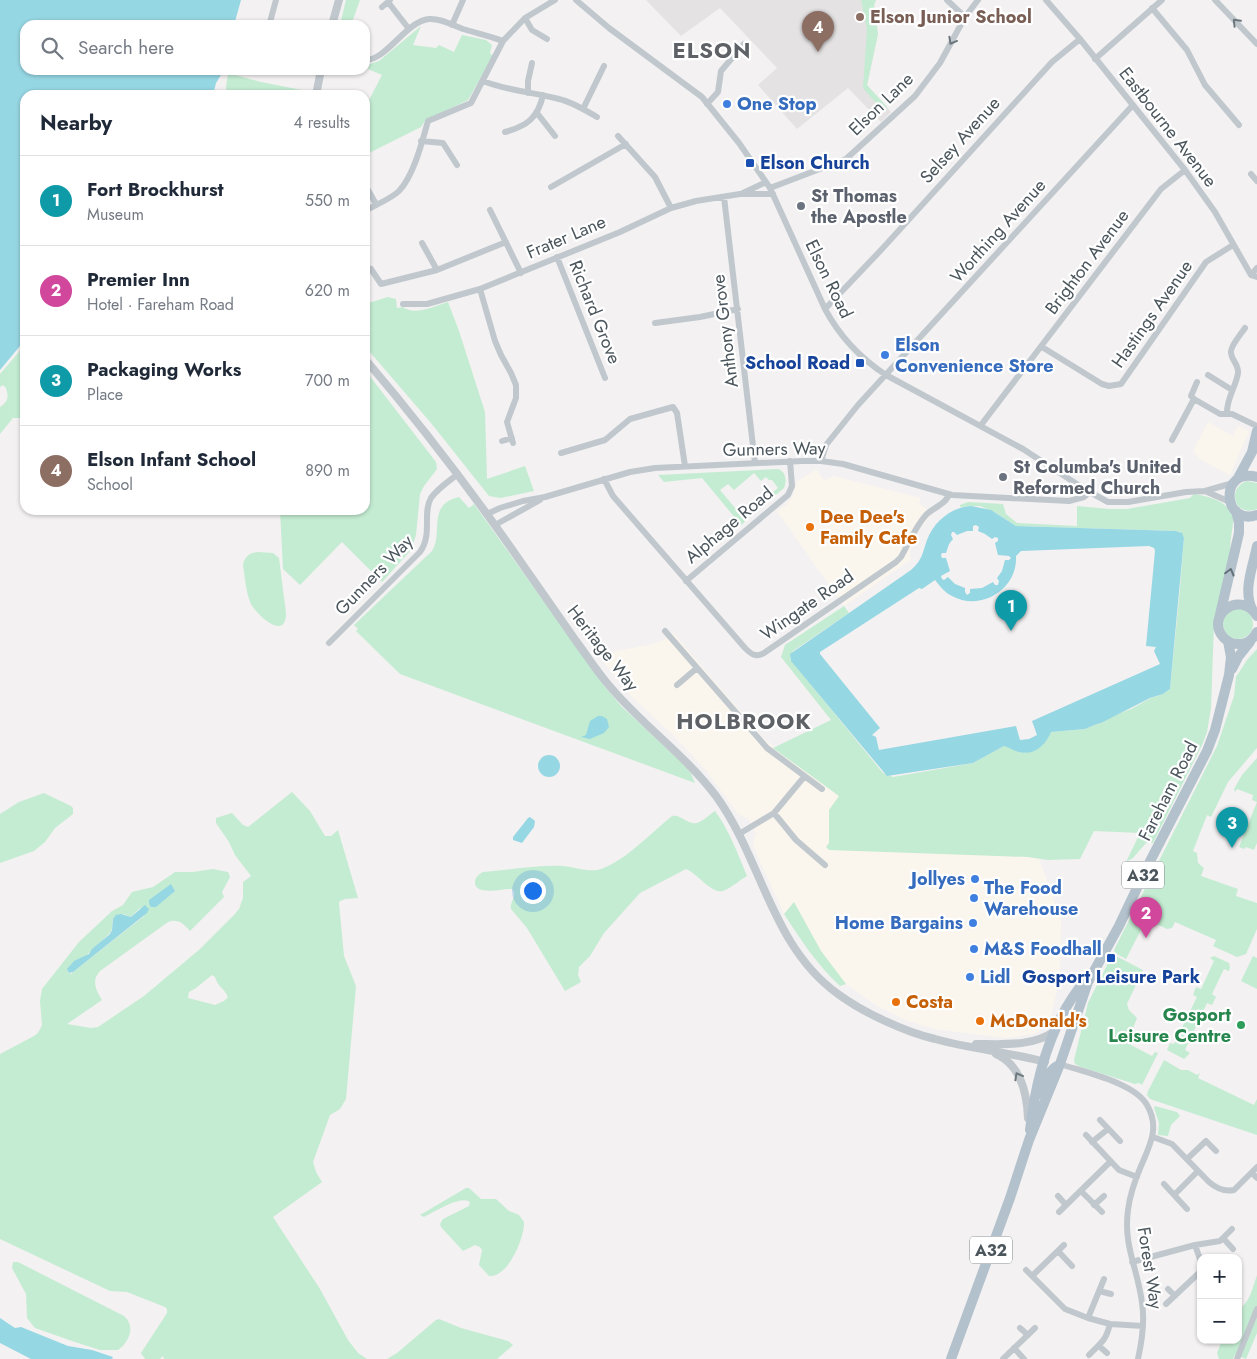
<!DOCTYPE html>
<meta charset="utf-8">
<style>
:root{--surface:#fff;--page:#f6f6f7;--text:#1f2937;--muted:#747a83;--line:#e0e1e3;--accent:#111827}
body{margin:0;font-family:Jost,sans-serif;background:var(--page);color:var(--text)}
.controls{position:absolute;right:15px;bottom:15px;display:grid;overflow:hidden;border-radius:10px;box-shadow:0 1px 4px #0004}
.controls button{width:45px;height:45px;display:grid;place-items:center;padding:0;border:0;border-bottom:1px solid var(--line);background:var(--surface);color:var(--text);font:25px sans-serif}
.you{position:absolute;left:532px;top:890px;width:18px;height:18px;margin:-12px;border:4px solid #fff;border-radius:50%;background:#1a73e8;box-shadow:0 0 0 8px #1a73e833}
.badge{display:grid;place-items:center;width:32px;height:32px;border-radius:50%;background:var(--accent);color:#fff;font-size:16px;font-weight:700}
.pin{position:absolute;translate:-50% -41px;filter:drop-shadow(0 1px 2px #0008)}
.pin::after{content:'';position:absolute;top:26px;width:18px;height:15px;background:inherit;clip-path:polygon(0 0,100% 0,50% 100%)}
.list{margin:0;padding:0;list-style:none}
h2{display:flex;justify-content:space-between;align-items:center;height:65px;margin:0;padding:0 20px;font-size:21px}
h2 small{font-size:16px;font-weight:400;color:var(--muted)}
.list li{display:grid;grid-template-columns:32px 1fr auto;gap:15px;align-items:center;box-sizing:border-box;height:90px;padding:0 20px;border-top:1px solid var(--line)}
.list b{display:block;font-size:19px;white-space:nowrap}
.list p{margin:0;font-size:16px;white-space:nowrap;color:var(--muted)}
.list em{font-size:16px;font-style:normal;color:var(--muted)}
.icon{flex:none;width:28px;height:28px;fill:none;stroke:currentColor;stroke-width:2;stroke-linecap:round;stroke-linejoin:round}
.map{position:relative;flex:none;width:1257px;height:1359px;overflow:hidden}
.search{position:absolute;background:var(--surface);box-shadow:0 1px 4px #0004;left:20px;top:20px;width:350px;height:55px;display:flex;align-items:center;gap:12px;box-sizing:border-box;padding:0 18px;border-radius:15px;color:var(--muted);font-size:19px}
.panel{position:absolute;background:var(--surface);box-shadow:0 1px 4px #0004;left:20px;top:90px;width:350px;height:425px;border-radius:15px}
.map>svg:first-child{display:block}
</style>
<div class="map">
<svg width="1257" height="1359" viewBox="0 0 1257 1359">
<rect width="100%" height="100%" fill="#f3f1f1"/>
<path fill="#fbf6ed" d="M1208,422L1233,436L1238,426L1249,431L1230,475L1200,459L1193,451Z
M816,469L824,481L833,476L921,498L919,503L932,514L916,534L910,550V560L844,606L777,511L786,505L793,496L797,482Z
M673,633L764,739L839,796L829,810V850L902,851L1028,857L1039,859L1061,920L1060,977L1049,1025L1036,1033L1008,1038L934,1029L908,1021L877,1006L843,982L821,951L794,902L784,914L754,848L753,842L756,834L749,819L738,814L705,769L674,736L631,696L598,655L653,644L664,640Z"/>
<path fill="#e4e2e2" d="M646,0H876L874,5L878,34L867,85L891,112L881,122L848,88L797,129L758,85L777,68L720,8L681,36Z"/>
<path fill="#c4ecd2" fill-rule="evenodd" d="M346,0H360L351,25H340Z
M861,0H876L874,5L878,34L867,85L887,107L883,111L863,88L867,29Z
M421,26L413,45L436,48L439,45L454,52L462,35L486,40L492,45L490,53L493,56L468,100L425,121L421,127L365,155V108L382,75L368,69L370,64L379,61Z
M228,73L261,82L312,92L311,95H227L226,87Z
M388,297L396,299L397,308L403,307C414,316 435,306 448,302L459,331L485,412L487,479L525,466L534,491L501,498L489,496L431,423L369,351L365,354V304Z
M25,345V418H13L0,434V407C8,402 9,397 6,388L3,385L0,387V374Z
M365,370L436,462L437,469L424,486L420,494L416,535L411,550L382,582L342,542L300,585L283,569L280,510H365Z
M778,469C786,472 787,480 784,488L754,513L751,510L778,488L772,480H769L766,477L761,481L754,473L734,490L728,484L720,490L741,515L746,512L750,517L741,525L702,478L664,482L658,475Z
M1247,481L1257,483V509C1236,518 1225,489 1247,481Z
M1194,494C1209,496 1235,503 1233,523C1232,534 1229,543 1231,555L1214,623L1211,708L1207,732L1202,745L1153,843H1146L1133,858L1126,862L1140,833L1094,831L1080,859L1048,860L1028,857L829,850L826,847L829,843V810L839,796L773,748L831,720L781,657L785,645L844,606L849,613L793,651L790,659L883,773L893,777L973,763L1004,746C1009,747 1014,751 1019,752C1033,755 1047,745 1050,732L1085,729L1097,724L1101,723L1113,716L1131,709L1151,698L1163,694L1170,689L1179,599L1184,538L1180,532L1176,531L1016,526L996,513L980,506L960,507V505L968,502L1003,504L1006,514L1017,523L1077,526V506L1109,509H1127L1190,498Z
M459,497L469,508L474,504L605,687L622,707L680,761L691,773L695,783L400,674L356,631L358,629L354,625L432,551C444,532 426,505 459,497Z
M258,552L273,553L279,558L286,613C286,642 257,615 251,604C246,593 245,578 243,565C245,556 249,553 258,552Z
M1223 624a15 15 0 1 1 30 0a15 15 0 1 1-30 0Z
M1257,649V748L1228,782L1211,817L1207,815L1193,851L1197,853L1198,863L1204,868L1201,876L1238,889L1236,896L1257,903V929L1246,954L1237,957L1213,946L1216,940L1175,922L1172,928L1167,929L1152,922L1150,925L1145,922L1126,959L1115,953L1114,950L1217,746L1234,696L1236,677L1247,660Z
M1257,758V843L1254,850L1246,847L1244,849L1239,847L1257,802L1252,800L1253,795L1237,789L1235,792L1234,789L1242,775Z
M292,792L310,811L325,836H331L338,830L358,898L345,899L340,901L339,903L344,956L356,986L346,1099L340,1109L330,1115L313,1162L316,1172L322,1182L273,1217L320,1289L348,1340L358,1353L367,1359H164L163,1356L160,1359H145L141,1353L167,1313V1309L165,1307L127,1292L110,1291L0,1239V1054L34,1036L38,1033L42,1025L40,1001L42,989L79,942L112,911L123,905L132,892L153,887L175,872H193L213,869L228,872L230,877L222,892L224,897L190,931C184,924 178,918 168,922L100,971C91,981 96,990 102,1000L67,1024L91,1028L98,1027L144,996L200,949L234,915L239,909L243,898V882L251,876L235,855L229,842L216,823V818L232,813L243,825L248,827ZM140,908L144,916L73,972L71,974L68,972C70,960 81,961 88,954C91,951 111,933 111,931C113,928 112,923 113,919L123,914L131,917ZM212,975L215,977C217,986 225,989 228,997L224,1001L215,1005L188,998L189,992L196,988Z
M44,793L71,806L73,808V814L55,828L45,842L34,851L0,863V814L19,802Z
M715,811C729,830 738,854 747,876C740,880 731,888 723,891C711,894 697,873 686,869L640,893L604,933L590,956L579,967L578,975L581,982L565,991L527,928L511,909C509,902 518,896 512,889C502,889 492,892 482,890C471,887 474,876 483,872C509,870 537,865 563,866C576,867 589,873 601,869C625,861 652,832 672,816C681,814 687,825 697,823C703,821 709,815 715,811Z
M794,902L821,951L846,984L840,986C817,965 801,940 784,914Z
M1114,955L1143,970L1127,1004L1129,1010L1137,1018L1129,1039L1133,1041L1131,1045L1152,1056L1155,1052L1158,1053L1142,1085L1139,1083L1135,1084L1081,1067L1075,1064L1074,1060L1088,1003L1109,961H1111Z
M1214,956L1229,963L1230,967L1229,971L1224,969L1212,994L1216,997L1212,1005L1207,1003L1185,1050L1190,1053L1184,1059L1167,1050L1170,1043L1174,1044L1197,997L1193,995L1196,987L1201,989L1214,961L1210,958Z
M1253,956L1257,958V989L1241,981Z
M1164,1060L1181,1070H1188L1197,1075L1200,1073L1198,1078L1254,1105L1257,1099V1135L1150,1099L1147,1095L1148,1091Z
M1155,1106L1177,1112L1180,1116L1171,1125L1168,1136L1158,1135L1159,1123L1154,1108Z
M466,1188H469L481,1199H496L509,1211L519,1215L524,1222C525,1237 508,1278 489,1276L479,1265L482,1250L480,1247L475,1245L463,1251L441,1227L440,1224L443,1219L469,1206L470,1202C460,1195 435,1212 424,1217L420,1215Z
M13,1262H18L124,1316C136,1326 129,1343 118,1350H100L75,1342L35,1328L27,1318L26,1294L12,1268Z
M1257,1275V1333L1246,1359L1235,1355L1233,1359H1219L1217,1353L1221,1343L1219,1340H1238V1309C1250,1304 1253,1286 1257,1275Z
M439,1319L461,1328L508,1341L513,1345L497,1359H387L397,1353L436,1320Z"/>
<path fill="#96d7e4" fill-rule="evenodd" d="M0,0H241L234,25H25V70H224L216,83L213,95H25V340L0,370Z
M971,506L991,510L1016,526L1176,531L1182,533L1184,538L1170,689L1163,694L1150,698L1101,723L1097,724L1085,729L1051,732C1046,745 1034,756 1019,752C1013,751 1009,747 1004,746L973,763L887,776L791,661L790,654L911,570C923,559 922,554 927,540C934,521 952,507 971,506ZM976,525L979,527L978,531L985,534L992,539L995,537L998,538V541L995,543L998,555L1009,556L1011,558L1009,560H1005L1002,571L997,578L999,581L998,585H995L993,582L982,588L970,589V593L967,595L965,592V588L955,584L948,577L944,580L942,579L941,576L950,571L946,558H942L941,555L942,553H946L949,544L953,539L951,535L952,532H954L957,535L967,531H973V526ZM1149,546L1154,548L1155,551L1146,646L1156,647L1154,651L1160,664L1032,721L1037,735L1029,739L1020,740L1016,726L879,750L876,737L872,735L880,728L820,654V652L919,588L922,589L935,580C940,586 944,592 952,596C981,612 1018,589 1016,556L1021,551Z
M598,716H602L607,719L609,727L604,733L590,739L581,737L586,735L590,721Z
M538 766a11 11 0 1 1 22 0a11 11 0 1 1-22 0Z
M530,817L535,821L534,827L522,843L513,840V837L528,818Z
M171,884L175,891L156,907H151L149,904V900Z
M145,905L149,909L147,913L73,972L69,973L67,969L74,961L89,954L92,949L110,934L112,930L113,919L116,915L121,914L131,917Z
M0,1318L15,1328L21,1327L68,1346L92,1350L113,1357L112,1359H31L0,1343Z"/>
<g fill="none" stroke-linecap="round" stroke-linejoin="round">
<path stroke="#c0c8ce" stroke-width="6" d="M390,0L388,2L409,29
M576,0L609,28L702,97L739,143L770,188L825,309C840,337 860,358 886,375L1023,449L1086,490L1108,502H1128L1186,492L1205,491L1233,483
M947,0L965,17
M1046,0L1080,39L1185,170L1215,212L1251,275L1257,277
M1215,0L1257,44
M382,7L388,2
M1152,8L1187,50L1205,85L1239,125
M525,18L532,30L547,39
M270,22L276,0
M452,25L463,0
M1095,59L1162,0
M365,60C386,61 406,21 429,19C440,18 452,25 463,29C476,33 490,36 503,41
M483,81C508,91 533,92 559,99C572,102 585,110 597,117
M528,93V81L532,63
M707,104L718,92L721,71L744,44
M583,109L604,66
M537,113L555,136
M505,132C527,126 538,118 543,95
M618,136L655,177L671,208
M421,141L443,143L457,165
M1251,174L1257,181
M551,187L626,144
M770,188L846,159L915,96L940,63L965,17L978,0
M368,190L376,204
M743,193L766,182
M724,197L755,463
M490,210L521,273
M365,211C375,205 391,199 399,191C414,175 422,142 428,121L471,103L503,41L525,18L555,0
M422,243L437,270
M557,257L605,378
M371,269L381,284L437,270L506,242
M1251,275L1257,268
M480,289L495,341L501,355L511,373L516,385V398L507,422L513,443
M403,304H427L480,289L620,232L671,208L696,201L740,194H773
M825,309L882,249L1052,62L1080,39
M655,323L700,317L738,309
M1042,347L1102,384L1109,386L1121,384L1206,262L1233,245
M1208,375L1232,390
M1194,399L1220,414H1232L1257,426
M1194,399L1191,396L1197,382
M1227,414C1226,399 1236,387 1238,373C1239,364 1230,359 1231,351C1232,344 1241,334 1245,328
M981,425L1161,189L1185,170
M1172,440L1194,399
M502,441L512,438
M561,453L605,440L630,419L673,407L677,413L685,466
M821,461L826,445L858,405L1132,106
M604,479L613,496L745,648C751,654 756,658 764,653L896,562L901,557C909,543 915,527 926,515C932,508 947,504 949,494
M1205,491L1230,502
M487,514L500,508L523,501L545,497L630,472L655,468L802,461H821L843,464L952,495L1069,501L1084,497L1090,492
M495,525L540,500
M686,581L788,495L792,486L790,461
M665,631L767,748L822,789
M329,643L420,552C433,534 422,513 431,498C437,489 449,481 458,474
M677,685L697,668
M774,813L796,840L825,865
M739,834L774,813L804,777
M1060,1064C1084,1072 1135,1083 1147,1105C1160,1127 1150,1145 1141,1166C1135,1180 1130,1194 1128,1210C1123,1246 1138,1269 1142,1303C1145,1321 1142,1341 1138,1359
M1100,1120L1120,1141
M1086,1135L1119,1170L1137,1177
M1153,1137L1172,1144L1209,1182C1216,1188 1225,1192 1234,1190L1257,1167
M1092,1142L1108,1129
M1187,1159L1206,1141L1216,1151
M1252,1173L1257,1178
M1164,1184L1187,1209
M1081,1191L1102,1212
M1174,1195L1198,1171
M1058,1196L1066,1205
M1094,1205L1104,1196
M1059,1212L1110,1162
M1223,1238L1233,1249
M1195,1245L1201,1262
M1058,1251L1072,1266
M1132,1262L1195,1245L1220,1241L1232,1229
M1026,1270L1065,1309L1088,1318L1110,1324L1143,1326
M1032,1276L1064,1245
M1168,1289L1175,1296
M1099,1291L1111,1294
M1166,1304L1201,1271
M1088,1318L1104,1279
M1020,1328L1028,1335
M1099,1346L1107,1353
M1014,1348L1024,1359
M1089,1355C1101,1342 1105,1343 1110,1324
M1003,1359L1035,1328
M1237,1359L1257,1309"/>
<path stroke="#c0c8ce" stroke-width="8" d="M332,25L339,0
M316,95L321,70
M365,359C416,419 464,481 509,545C531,577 554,609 576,641C588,657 599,675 613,690C645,727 686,756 716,796C762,859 771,946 838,994C862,1012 905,1032 935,1039C971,1049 1008,1052 1045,1062
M976,1044C1002,1044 1033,1047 1055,1031
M996,1054C1021,1065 1027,1094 1028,1118"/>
<path stroke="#b3c1cc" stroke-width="10" d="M1257,477C1218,467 1223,527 1257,515
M1238,478L1252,452L1257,431
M1253,611C1242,591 1253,567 1257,546
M1257,616C1239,588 1204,617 1224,638C1228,642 1233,644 1238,644C1247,645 1253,639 1257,632
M1219,619L1239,533V523L1236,511
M1232,669L1238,657L1250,642
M1042,1094C1045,1083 1047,1072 1057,1066
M1030,1130C1036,1077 1052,1018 1088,977
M951,1359L1010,1198L1029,1140L1060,1064L1088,982L1119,926L1146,869L1207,751L1215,730L1229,675L1231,657L1228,641"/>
</g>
<defs><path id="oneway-chevron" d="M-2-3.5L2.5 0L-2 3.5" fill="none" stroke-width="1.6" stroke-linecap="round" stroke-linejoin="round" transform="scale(1.25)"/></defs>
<g stroke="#6d787e">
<use href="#oneway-chevron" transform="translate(1236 22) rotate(-134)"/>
<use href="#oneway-chevron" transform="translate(952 41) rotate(119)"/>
<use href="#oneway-chevron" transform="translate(1018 1076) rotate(-119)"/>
</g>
<use stroke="#647078" href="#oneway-chevron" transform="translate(1230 572) rotate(-75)"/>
<circle fill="#8d6e63" stroke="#fff" stroke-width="2" cx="860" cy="17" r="5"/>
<g fill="#3f7fe0" stroke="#fff" stroke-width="2">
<circle cx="727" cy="104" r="5"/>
<circle cx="885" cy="355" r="5"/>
<circle cx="975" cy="879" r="5"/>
<circle cx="974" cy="898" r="5"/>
<circle cx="973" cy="923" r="5"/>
<circle cx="974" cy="949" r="5"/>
<circle cx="970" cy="977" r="5"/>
</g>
<g fill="#1a4fb4" stroke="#fff" stroke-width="2">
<rect x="745" y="158" width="10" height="10" rx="2.5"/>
<rect x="855" y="358" width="10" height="10" rx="2.5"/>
<rect x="1106" y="953" width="10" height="10" rx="2.5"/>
</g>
<g fill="#6b7280" stroke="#fff" stroke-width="2">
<circle cx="801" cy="206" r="5"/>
<circle cx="1003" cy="477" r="5"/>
</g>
<g fill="#e8710a" stroke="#fff" stroke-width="2">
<circle cx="810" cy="527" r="5"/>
<circle cx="896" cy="1002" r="5"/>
<circle cx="980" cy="1021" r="5"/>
</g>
<circle fill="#2e9e5b" stroke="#fff" stroke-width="2" cx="1241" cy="1025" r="5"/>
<g text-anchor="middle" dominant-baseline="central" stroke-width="4.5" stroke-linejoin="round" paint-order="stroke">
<g fill="#fff" stroke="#80888d" stroke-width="1">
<rect x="1122" y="861.5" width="42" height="27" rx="4"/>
<rect x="970" y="1236.5" width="42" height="27" rx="4"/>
</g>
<g font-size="16" font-weight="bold" fill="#4a555c">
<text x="1143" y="875">A32</text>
<text x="991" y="1250">A32</text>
</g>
<g font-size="18" font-weight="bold" fill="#785e54" stroke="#fff" text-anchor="start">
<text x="870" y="17">Elson Junior School</text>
</g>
<g font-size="18" font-weight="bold" fill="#366cbe" stroke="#fff" text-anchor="start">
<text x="737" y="104">One Stop</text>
<text x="895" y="345">Elson<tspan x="895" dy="21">Convenience Store</tspan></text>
<text x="965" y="879" text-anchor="end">Jollyes</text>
<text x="984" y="888">The Food<tspan x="984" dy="21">Warehouse</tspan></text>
<text x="963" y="923" text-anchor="end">Home Bargains</text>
<text x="984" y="949">M&amp;S Foodhall</text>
<text x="980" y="977">Lidl</text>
</g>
<g font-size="18" fill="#4a555c" stroke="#fff">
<text transform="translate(881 104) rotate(-44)">Elson Lane</text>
<text transform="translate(1168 127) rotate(52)">Eastbourne Avenue</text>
<text transform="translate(960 140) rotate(-48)">Selsey Avenue</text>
<text transform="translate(998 231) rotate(-48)">Worthing Avenue</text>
<text transform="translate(566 237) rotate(-23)">Frater Lane</text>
<text transform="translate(1087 262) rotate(-53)">Brighton Avenue</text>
<text transform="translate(829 279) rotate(64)">Elson Road</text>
<text transform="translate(595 312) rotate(68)">Richard Grove</text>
<text transform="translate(1152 314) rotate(-55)">Hastings Avenue</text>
<text transform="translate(725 331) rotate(-97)">Anthony Grove</text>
<text transform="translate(774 449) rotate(-1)">Gunners Way</text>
<text transform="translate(729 525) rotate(-40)">Alphage Road</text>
<text transform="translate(374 575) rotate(-46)">Gunners Way</text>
<text transform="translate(807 605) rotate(-35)">Wingate Road</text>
<text transform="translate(603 648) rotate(52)">Heritage Way</text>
<text transform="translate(1168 791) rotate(-63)">Fareham Road</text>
<text transform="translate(1150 1268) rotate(81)">Forest Way</text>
</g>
<g font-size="18" font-weight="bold" fill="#164399" stroke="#fff" text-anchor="start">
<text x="760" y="163">Elson Church</text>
<text x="850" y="363" text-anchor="end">School Road</text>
<text x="1111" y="977" text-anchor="middle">Gosport Leisure Park</text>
</g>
<g font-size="18" font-weight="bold" fill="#5b616d" stroke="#fff" text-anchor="start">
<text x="811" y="196">St Thomas<tspan x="811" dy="21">the Apostle</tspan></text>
<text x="1013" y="467">St Columba's United<tspan x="1013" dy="21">Reformed Church</tspan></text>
</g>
<g font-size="18" font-weight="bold" fill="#c56008" stroke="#fff" text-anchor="start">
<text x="820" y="517">Dee Dee's<tspan x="820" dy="21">Family Cafe</tspan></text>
<text x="906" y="1002">Costa</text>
<text x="990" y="1021">McDonald's</text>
</g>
<g font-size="18" font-weight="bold" fill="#27864d" stroke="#fff" text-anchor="end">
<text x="1231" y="1015">Gosport<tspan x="1231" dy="21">Leisure Centre</tspan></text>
</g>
<g font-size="22" font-weight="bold" letter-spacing="1" fill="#5e6165" stroke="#fff">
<text x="712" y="50">ELSON</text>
<text x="744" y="721">HOLBROOK</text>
</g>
</g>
</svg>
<div class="controls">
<button>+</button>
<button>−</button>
</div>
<div class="you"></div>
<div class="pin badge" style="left:1011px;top:631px;background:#0f9aa8">1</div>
<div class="pin badge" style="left:1146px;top:938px;background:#d1479c">2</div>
<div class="pin badge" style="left:1232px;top:848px;background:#0f9aa8">3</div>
<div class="pin badge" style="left:818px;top:52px;background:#8d6e63">4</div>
<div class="search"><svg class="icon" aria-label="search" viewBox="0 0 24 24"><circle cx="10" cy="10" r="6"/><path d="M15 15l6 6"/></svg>Search here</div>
<section class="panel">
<h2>Nearby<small>4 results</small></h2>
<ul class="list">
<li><span class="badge" style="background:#0f9aa8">1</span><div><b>Fort Brockhurst</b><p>Museum</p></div><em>550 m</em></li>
<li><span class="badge" style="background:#d1479c">2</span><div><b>Premier Inn</b><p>Hotel · Fareham Road</p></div><em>620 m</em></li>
<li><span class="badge" style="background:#0f9aa8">3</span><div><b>Packaging Works</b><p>Place</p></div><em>700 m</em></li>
<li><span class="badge" style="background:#8d6e63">4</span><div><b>Elson Infant School</b><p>School</p></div><em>890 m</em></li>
</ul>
</section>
</div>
